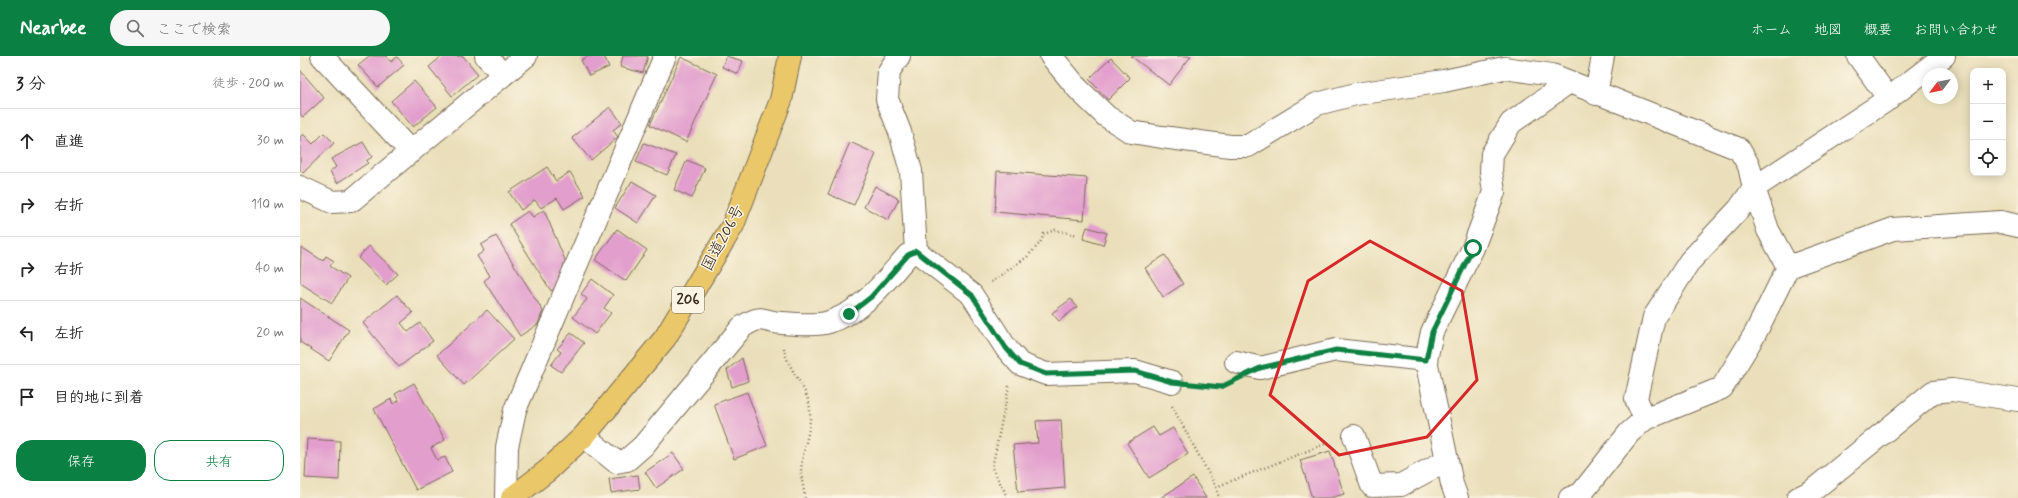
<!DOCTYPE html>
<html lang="ja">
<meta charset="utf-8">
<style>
:root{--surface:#fff;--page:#f6f6f6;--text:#222;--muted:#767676;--line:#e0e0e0;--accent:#0b8043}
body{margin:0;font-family:Mynerve,"Klee One",sans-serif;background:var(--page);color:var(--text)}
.controls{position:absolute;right:12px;top:12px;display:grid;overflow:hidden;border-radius:8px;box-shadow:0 2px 10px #0003}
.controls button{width:36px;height:36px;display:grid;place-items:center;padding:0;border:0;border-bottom:1px solid var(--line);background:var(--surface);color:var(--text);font:20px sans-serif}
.compass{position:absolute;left:1622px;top:12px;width:36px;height:36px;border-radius:50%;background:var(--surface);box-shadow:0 2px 10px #0003;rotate:238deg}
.stop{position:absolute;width:12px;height:12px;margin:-9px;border:3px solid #0b8043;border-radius:50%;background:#fff}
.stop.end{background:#0b8043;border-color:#fff;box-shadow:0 1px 4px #0008}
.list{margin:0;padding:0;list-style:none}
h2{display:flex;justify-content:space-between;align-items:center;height:52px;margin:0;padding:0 16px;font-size:17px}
h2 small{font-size:13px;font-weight:400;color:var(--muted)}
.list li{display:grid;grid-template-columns:26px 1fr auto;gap:12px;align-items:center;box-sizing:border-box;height:64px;padding:0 16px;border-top:1px solid var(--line)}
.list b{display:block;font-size:15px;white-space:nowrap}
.list em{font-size:13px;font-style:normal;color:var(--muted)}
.actions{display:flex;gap:8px;padding:12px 16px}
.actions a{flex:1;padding:9px 0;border:1px solid var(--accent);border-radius:16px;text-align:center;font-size:14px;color:var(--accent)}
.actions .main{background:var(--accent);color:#fff}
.icon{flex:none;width:22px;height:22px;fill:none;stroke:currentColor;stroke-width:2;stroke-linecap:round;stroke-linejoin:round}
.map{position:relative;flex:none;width:1718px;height:442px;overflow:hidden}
header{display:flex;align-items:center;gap:24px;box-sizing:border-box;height:56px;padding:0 20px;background:var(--accent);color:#fff}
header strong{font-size:19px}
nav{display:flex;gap:22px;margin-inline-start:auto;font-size:14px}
.search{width:280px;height:36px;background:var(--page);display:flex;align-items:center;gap:10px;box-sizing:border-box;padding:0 14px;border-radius:22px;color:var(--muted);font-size:15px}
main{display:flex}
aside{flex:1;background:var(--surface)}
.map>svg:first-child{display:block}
</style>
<header>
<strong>Nearbee</strong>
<div class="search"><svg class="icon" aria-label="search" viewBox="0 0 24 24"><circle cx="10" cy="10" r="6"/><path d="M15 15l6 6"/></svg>ここで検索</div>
<nav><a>ホーム</a><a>地図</a><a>概要</a><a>お問い合わせ</a></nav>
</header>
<main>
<aside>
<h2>3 分<small>徒歩 · 200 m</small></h2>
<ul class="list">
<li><svg class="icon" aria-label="ahead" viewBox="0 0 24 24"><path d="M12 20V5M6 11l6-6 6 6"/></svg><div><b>直進</b></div><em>30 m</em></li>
<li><svg class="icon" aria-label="right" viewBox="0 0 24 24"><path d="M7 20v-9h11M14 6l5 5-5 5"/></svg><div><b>右折</b></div><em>110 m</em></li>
<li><svg class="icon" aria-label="right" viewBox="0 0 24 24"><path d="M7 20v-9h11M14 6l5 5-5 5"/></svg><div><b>右折</b></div><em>40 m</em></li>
<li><svg class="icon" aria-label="left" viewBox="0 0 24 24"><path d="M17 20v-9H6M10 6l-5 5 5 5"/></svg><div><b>左折</b></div><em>20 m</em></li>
<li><svg class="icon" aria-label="arrive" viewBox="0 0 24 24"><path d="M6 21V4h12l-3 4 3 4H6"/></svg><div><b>目的地に到着</b></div></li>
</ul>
<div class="actions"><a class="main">保存</a><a>共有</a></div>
</aside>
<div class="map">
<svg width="1718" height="442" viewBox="0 0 1718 442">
<rect width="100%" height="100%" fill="#fcf5e5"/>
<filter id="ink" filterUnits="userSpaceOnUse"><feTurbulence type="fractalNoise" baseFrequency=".025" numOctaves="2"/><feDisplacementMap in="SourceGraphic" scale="8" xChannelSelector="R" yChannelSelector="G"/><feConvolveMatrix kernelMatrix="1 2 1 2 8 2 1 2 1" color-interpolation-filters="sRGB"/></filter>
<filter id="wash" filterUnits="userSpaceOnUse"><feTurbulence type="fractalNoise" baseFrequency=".012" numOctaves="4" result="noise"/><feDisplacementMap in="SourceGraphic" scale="16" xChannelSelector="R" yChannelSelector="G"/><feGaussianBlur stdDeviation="0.9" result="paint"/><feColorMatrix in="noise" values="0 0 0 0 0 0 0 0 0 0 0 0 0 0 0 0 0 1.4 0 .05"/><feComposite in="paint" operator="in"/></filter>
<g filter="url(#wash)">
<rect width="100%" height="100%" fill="#eadfba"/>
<g id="blocks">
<path fill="#e29ecd" d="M69,0H86L91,6L97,1L104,9L78,31L58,9Z
M142,0H163L178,18L152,40L129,11Z
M289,0H304L309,11L289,20L281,4Z
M323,0H348L343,17L320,11Z
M426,0L443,5L438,18L422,11Z
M831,0H891L869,29Z
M381,1L417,18L386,86L350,69Z
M811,2L830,22L808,44L789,23Z
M0,14L24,42L3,61L0,58Z
M114,25L137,51L113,71L91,45Z
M310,51L322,67L313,74L318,81L291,104L272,82Z
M24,77L34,87L3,117L0,114V81L3,78L13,88Z
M63,86L72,101L66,105L68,107L37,127L30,116L36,111L31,103Z
M550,86L576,98L554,149L528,138Z
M344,87L376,99L367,119L336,106Z
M387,104L405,112L392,142L374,134Z
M247,111L256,125L270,116L285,140L264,153L257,142L241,152L235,144L221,154L209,136Z
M697,115L787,122L784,164L695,156Z
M332,125L356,139L338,167L315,152Z
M575,130L599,143L588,164L564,151Z
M244,154L265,204L258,230L251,235L209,168L228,155L233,161Z
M787,171L807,177L803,189L783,183Z
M317,173L347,194L326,225L295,204Z
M196,180L243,255L238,268L220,280L184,225L190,220L177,200L184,195L181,189Z
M69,190L98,218L86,229L58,202Z
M1,191L23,205L26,200L34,205L30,210L48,222L32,247L0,227Z
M865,199L883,228L863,241L845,212Z
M292,223L313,239L304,252L311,257L295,278L273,261L287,243L281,238Z
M97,239L113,257L101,267L108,276L120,267L133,285L99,311L63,267Z
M0,242L49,274L29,305L0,286Z
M771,243L777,251L759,265L752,257Z
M187,254L214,283L164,329L137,299Z
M271,277L284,287L261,316L251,309L261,296L257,293Z
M442,302L448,325L432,331L427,314Z
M114,327L145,384L131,392L137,404L145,401L152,416L116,434L74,353L91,343L93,348L99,345L95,338Z
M447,336L467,390L434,403L414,348Z
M761,364L765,432L718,436L713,389L738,387L736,365Z
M853,371L859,380L873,372L888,398L849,422L827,387Z
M7,383L40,385L39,424L5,422Z
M1030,395L1044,438L1030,442H1012L1000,404Z
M373,397L384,413L356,432L345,416Z
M338,419L340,433L311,437L309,423Z
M893,421L906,442H860Z"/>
</g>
</g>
<g filter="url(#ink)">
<use href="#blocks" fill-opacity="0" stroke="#786955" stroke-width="1"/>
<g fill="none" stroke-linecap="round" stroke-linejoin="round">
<defs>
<path id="street" d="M22,0L111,96
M186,0L203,19
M751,0L779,34L806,60L831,76L862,81L930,90H948L1017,48L1056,38L1144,25L1204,12L1252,19L1439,93L1449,110L1454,132L1468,174L1488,211
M1558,0L1589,43
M1296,38L1303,0
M0,131L32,146L51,145L226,0
M616,195L672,239L706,292L720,308L746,318L835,315L872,326
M936,306L960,312L1036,294L1126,304
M1345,363L1336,343L1354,261L1390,205L1439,153L1454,132L1584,46L1644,0
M284,380L316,406L327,404L343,390L442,271C464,257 461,266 482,267C494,268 518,270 529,266C563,256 585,225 608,199L616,195L611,115L600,76L587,43L589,15L599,0
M1054,380L1072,430L1101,429L1147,404
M206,442L207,391L215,354L365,0
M1157,442L1152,428L1126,304L1132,276L1173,192L1194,136L1191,115L1192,98L1211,67L1269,26
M1270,442L1281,438L1329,377L1345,363L1422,332L1455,278L1488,211L1593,173L1701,166L1718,170
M1498,442L1512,435L1633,336L1652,334L1718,344"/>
<path id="highway" d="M212,442L247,415L284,380L365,282L433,169L481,44L490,0"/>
</defs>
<use href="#street" stroke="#786955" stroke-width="24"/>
<use href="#highway" stroke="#786955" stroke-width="24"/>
<path stroke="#786955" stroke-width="2.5" stroke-dasharray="1 3" stroke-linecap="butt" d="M691,226L727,201L740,187L744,178L755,174L778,179
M484,292C487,312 504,327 509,347C514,371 501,395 501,418C502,426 504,434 505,442
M895,328L921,331L927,328
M872,350L916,431L1030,386
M916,431L919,442
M706,442L705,436L692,412L709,330"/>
<use href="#street" stroke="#fff" stroke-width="22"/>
<use href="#highway" stroke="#eac769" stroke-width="22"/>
</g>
</g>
<g fill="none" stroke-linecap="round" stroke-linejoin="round" filter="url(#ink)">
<path stroke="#0b8043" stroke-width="5" d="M549,258L571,241L608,199L616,195L672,239L706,292L720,308L746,318L835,315L872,326L921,331L960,312L1036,294L1126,304L1132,276L1173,192"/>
</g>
<path fill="none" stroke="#d62828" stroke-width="3" stroke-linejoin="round" d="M1070,185L1162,235L1177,324L1127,381L1039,399L970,339L1008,225Z"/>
<g text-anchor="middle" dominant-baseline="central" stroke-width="3" stroke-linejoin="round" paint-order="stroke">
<rect fill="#fcf5e5" stroke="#75675a" stroke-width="1" x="372" y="231" width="32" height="26" rx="3"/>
<g font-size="15" font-weight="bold" fill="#3b2a1e">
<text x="388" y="244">206</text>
</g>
<g font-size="16" fill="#3b2a1e" stroke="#fcf5e5">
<text transform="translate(423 182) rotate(-62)">国道206号</text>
</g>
</g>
</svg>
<div class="controls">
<button>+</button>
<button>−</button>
<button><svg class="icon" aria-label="locate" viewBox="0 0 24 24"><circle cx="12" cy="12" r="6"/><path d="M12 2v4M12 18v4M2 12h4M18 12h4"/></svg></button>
</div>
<svg class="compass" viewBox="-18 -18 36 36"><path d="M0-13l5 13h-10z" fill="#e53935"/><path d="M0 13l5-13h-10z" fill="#767676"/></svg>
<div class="stop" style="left:1173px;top:192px"></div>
<div class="stop end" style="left:549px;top:258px"></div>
</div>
</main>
